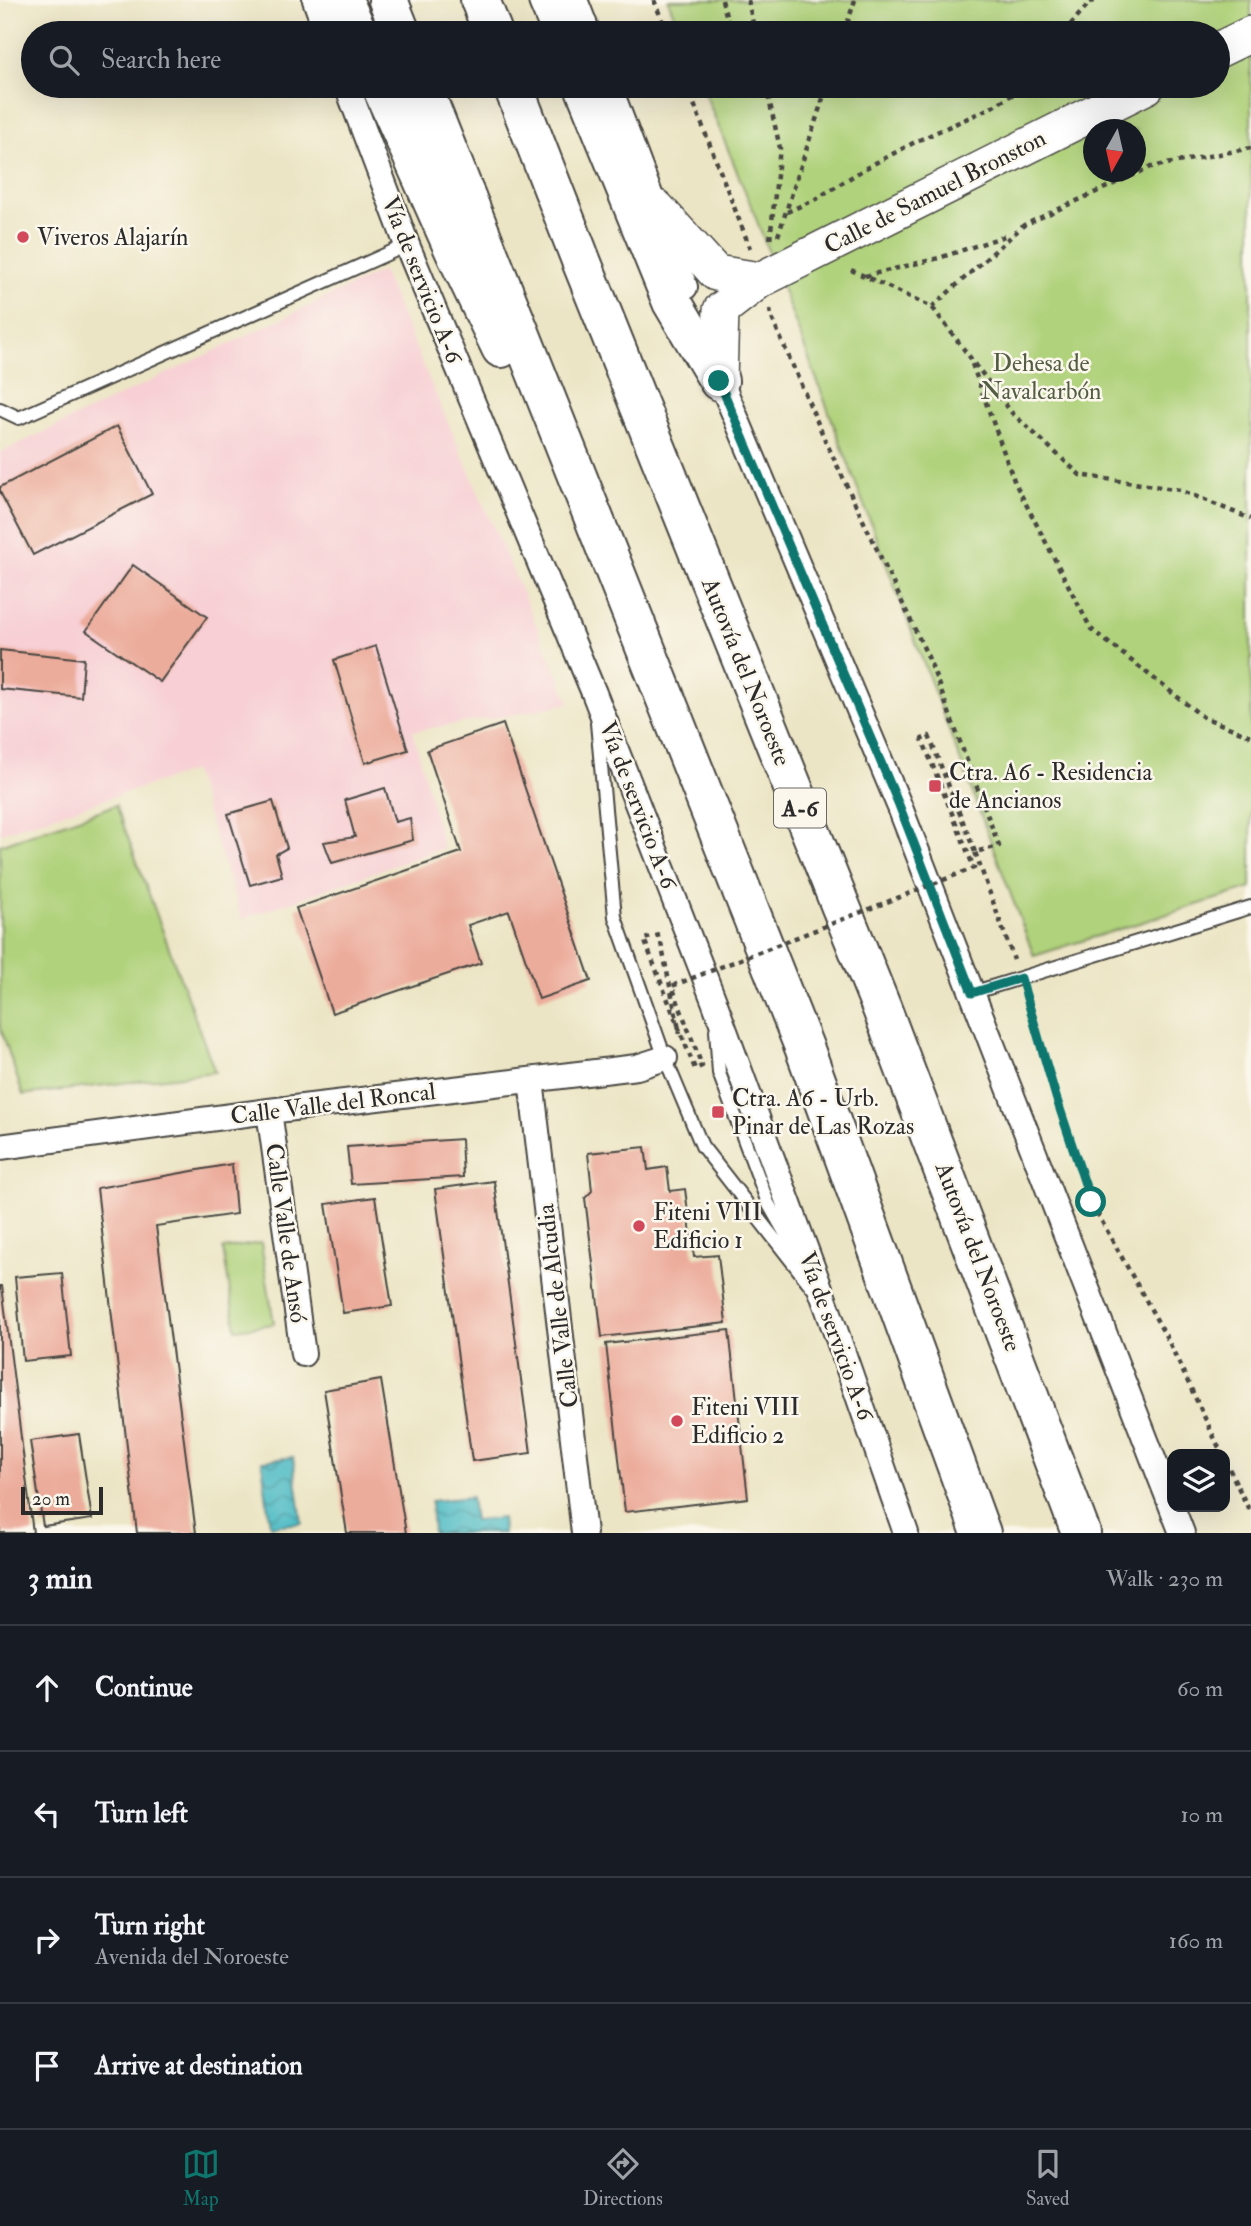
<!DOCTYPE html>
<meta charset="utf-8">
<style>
:root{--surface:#171b24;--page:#20242c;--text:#f1f3f6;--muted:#9ea1a6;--line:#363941;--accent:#0f766e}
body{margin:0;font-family:"IM FELL Double Pica",serif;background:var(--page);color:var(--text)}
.controls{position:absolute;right:21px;bottom:21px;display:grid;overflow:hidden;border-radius:14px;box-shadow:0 7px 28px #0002}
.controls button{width:63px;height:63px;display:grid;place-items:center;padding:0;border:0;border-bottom:2px solid var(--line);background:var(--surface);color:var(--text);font:35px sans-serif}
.compass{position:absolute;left:1083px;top:119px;width:63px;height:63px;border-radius:50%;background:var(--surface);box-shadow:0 7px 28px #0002;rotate:188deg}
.scale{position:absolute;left:21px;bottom:18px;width:82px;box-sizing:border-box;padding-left:7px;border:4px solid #2b2b2b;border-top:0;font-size:19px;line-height:24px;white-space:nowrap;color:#2b2b2b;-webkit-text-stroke:5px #fbf7ec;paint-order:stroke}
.stop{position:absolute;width:21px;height:21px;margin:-16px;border:5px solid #0f766e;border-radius:50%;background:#fff}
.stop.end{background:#0f766e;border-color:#fff;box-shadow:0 2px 7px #0008}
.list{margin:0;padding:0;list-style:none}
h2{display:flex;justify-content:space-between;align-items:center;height:91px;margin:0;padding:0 28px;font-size:30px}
h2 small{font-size:23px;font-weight:400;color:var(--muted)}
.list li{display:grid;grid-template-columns:46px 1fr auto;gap:21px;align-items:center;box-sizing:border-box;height:126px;padding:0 28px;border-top:2px solid var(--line)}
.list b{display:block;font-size:26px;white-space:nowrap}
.list p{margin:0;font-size:23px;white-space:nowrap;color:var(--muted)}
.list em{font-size:23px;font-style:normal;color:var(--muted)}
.icon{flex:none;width:38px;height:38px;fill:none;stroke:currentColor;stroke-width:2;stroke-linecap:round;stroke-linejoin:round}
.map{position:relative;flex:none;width:1251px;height:1533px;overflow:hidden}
.search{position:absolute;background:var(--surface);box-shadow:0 7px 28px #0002;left:21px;right:21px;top:21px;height:77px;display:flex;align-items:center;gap:18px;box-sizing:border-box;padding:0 24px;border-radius:38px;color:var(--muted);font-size:26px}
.sheet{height:595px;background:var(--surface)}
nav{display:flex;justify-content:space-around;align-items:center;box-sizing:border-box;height:98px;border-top:2px solid var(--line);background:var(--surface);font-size:19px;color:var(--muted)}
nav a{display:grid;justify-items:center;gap:4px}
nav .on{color:var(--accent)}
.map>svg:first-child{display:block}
</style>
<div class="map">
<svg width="1251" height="1533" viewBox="0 0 1251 1533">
<defs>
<pattern id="water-waves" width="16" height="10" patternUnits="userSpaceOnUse" patternTransform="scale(1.75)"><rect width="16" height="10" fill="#4dbbc5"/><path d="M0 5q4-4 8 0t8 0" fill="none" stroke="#4098a0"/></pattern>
</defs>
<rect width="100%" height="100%" fill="#fbf7ec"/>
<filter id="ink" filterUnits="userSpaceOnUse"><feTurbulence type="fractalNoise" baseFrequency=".0143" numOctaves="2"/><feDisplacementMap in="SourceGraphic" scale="14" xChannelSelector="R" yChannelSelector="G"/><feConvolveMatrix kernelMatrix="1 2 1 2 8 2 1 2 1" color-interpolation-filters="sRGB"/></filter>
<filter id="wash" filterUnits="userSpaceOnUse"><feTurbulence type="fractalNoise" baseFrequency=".00686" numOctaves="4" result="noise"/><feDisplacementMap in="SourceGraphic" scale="28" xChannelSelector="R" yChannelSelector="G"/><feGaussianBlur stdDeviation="1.57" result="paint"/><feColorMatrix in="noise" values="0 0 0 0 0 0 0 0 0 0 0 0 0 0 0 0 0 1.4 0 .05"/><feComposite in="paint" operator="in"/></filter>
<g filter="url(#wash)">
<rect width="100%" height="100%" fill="#ece5c5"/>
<path fill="#f7cfd4" d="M382,271L570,703L517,714L413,731L443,848L242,919L193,771L0,833V453Z"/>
<path fill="#b0d27b" stroke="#6e7e53" stroke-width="2" fill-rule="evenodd" d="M668,0H1251V888L1034,956L752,208L702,86H1218V33H681ZM1094,130H1136V172H1094Z
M116,805L215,1072L23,1095L0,1026V845Z
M261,1243L274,1324L236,1329L223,1249Z"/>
<path fill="url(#water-waves)" stroke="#3c7378" stroke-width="2" d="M293,1457L302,1523L270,1526L262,1461Z
M471,1497L474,1521L502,1518L503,1533H433L431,1501Z"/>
<g id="blocks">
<path fill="#ecac9b" d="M117,426L152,494L33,555L0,492V487Z
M133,565L207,617L160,682L86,631Z
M376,646L408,750L365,763L334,660Z
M0,650L84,659L81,697L0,689Z
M503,724L591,981L539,999L509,911L468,925L481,963L332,1013L296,908L461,852L427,750Z
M385,788L395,822L410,818L413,840L332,863L324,842L355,837L345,800Z
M273,801L287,848L276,854L282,876L250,885L228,814Z
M461,1139L463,1177L351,1184L347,1147Z
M645,1147L648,1170L667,1167L670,1191L685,1189L694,1257L718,1255L726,1323L602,1337L585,1198L592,1191L588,1153Z
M232,1164L236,1214L156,1226L196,1533H137L97,1188Z
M494,1181L531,1453L472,1461L435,1189Z
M375,1197L392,1306L343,1313L326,1204Z
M62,1273L71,1356L23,1361L15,1277Z
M0,1286H2L33,1533H0Z
M729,1330L748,1498L625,1512L606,1344Z
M381,1380L406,1533H347L324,1390Z
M79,1434L92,1519L43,1526L30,1441Z"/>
</g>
</g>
<g filter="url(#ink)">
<use href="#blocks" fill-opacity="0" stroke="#484742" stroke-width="2"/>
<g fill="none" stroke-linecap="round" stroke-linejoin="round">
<defs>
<path id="lane" d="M0,409L19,418L407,245
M597,723L615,917L665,1058L702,1146L812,1287
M972,993L1251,907
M716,1030L719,1073L768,1203L797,1254"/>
<path id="street" d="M315,0L327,33
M575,0L588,33
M347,86L407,245L594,693L714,1001L827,1307L906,1533
M609,86L685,287
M715,368L899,805L1182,1533
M531,1080L584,1533
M269,1111L303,1354
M0,1147L269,1111L637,1067L665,1058"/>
<path id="secondary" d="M1218,50L1251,34
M657,208L716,273L760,280
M719,381L721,310L760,280L1147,86"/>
<path id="highway" d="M343,0L358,33
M388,0L401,33
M480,0L493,33
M548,0L562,33
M381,86L455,252L501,348
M422,86L804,1047L981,1533
M513,86L582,263L882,1009L1081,1533
M584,86L672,302L719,381"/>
</defs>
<use href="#lane" stroke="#484742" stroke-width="16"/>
<use href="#street" stroke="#484742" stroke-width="28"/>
<use href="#secondary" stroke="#484742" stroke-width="38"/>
<use href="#highway" stroke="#484742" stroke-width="42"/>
<path stroke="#484742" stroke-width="4.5" stroke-dasharray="5 5" stroke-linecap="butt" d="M654,0L667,33
M722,0L729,26L734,33
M748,0L755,33
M844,33L855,0
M1065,33V31L1090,2L1099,0
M687,86L750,248
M766,86L780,148L770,240
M787,212L816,199L866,168L917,141L990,108L1027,86
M778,236L827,86
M851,270L932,307L1012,413L1080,475L1180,490L1251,519
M865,276L939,258L1008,235
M932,307L1024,225L1151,167L1251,148
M770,309L771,316L826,442L929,659L999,846L975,852L1014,960
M972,364L1015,483L1091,629L1203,717L1251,736
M661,943L680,1034
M1026,994L1056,1097L1091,1202L1168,1340L1222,1454
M1225,1460L1251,1514"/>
<use href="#lane" stroke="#fff" stroke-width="12"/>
<use href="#street" stroke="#fff" stroke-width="24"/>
<use href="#secondary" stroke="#fff" stroke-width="35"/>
<use href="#highway" stroke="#fff" stroke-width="38"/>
<path stroke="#484742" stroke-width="4.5" stroke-dasharray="5 5" stroke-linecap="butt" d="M660,935L644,939L695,1069L702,1066L672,986L974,868L922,739L929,736L975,852"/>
</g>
</g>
<g fill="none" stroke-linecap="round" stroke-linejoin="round" filter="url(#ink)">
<path stroke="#0f766e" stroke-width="9" d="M719,381L899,805L972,993L1021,978L1056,1097L1091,1202"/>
</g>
<g fill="#d1495b" stroke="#fbf7ec" stroke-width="2.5">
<circle cx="23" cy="237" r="7"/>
<rect x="928" y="779" width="14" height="14" rx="3.5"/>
<rect x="711" y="1105" width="14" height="14" rx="3.5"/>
<circle cx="639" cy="1226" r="7"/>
<circle cx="677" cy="1421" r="7"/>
</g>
<g text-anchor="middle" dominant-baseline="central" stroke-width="5" stroke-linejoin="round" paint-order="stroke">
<rect fill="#fbf7ec" stroke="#696865" stroke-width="2" x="774" y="788.5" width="52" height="39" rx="5"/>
<g font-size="23" font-weight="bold" fill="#2b2b2b">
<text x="800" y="808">A-6</text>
</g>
<g font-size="24" fill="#2b2b2b" stroke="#fbf7ec">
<text transform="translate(935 192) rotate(-27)">Calle de Samuel Bronston</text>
<text transform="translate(422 280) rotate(68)">Vía de servicio A-6</text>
<text transform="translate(746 672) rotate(68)">Autovía del Noroeste</text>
<text transform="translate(638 805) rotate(69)">Vía de servicio A-6</text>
<text transform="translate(333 1104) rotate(-7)">Calle Valle del Roncal</text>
<text transform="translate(286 1233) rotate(82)">Calle Valle de Ansó</text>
<text transform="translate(978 1257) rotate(69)">Autovía del Noroeste</text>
<text transform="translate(558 1306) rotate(-97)">Calle Valle de Alcudia</text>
<text transform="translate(836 1336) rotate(70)">Vía de servicio A-6</text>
</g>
<g font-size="24" fill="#2b2b2b" stroke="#fbf7ec" text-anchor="start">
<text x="37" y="237">Viveros Alajarín</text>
<text x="949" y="772">Ctra. A6 - Residencia<tspan x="949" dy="28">de Ancianos</tspan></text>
<text x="732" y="1098">Ctra. A6 - Urb.<tspan x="732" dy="28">Pinar de Las Rozas</tspan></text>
<text x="653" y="1212">Fiteni VIII<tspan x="653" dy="28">Edificio 1</tspan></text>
<text x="691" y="1407">Fiteni VIII<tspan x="691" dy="28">Edificio 2</tspan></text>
</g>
<g font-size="24" fill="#535d43" stroke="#fbf7ec">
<text x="1041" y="363">Dehesa de<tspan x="1041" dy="28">Navalcarbón</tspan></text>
</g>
</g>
</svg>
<div class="controls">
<button><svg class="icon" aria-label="layers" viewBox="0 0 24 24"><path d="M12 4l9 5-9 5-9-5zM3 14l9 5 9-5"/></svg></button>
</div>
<svg class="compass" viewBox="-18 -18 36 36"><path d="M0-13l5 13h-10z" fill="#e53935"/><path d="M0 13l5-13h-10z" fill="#9ea1a6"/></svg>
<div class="scale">20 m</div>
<div class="stop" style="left:1091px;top:1202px"></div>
<div class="stop end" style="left:719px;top:381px"></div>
<div class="search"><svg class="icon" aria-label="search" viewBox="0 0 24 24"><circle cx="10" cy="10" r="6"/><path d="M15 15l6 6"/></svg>Search here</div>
</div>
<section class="sheet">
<h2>3 min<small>Walk · 230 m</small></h2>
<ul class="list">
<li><svg class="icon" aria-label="ahead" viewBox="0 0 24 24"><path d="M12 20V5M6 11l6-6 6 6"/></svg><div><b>Continue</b></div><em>60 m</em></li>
<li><svg class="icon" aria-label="left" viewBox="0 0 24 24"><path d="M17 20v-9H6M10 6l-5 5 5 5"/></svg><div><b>Turn left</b></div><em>10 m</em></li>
<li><svg class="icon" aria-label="right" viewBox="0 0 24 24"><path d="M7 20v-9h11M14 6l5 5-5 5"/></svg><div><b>Turn right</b><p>Avenida del Noroeste</p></div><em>160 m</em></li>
<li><svg class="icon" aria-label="arrive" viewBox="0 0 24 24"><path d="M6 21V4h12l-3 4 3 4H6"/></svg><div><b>Arrive at destination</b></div></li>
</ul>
</section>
<nav>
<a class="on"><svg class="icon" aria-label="map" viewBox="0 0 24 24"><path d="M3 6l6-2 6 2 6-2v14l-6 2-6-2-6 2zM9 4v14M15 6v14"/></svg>Map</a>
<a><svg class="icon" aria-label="directions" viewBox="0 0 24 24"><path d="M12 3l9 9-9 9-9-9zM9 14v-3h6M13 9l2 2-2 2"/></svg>Directions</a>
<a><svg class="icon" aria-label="saved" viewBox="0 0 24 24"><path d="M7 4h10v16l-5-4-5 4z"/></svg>Saved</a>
</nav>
